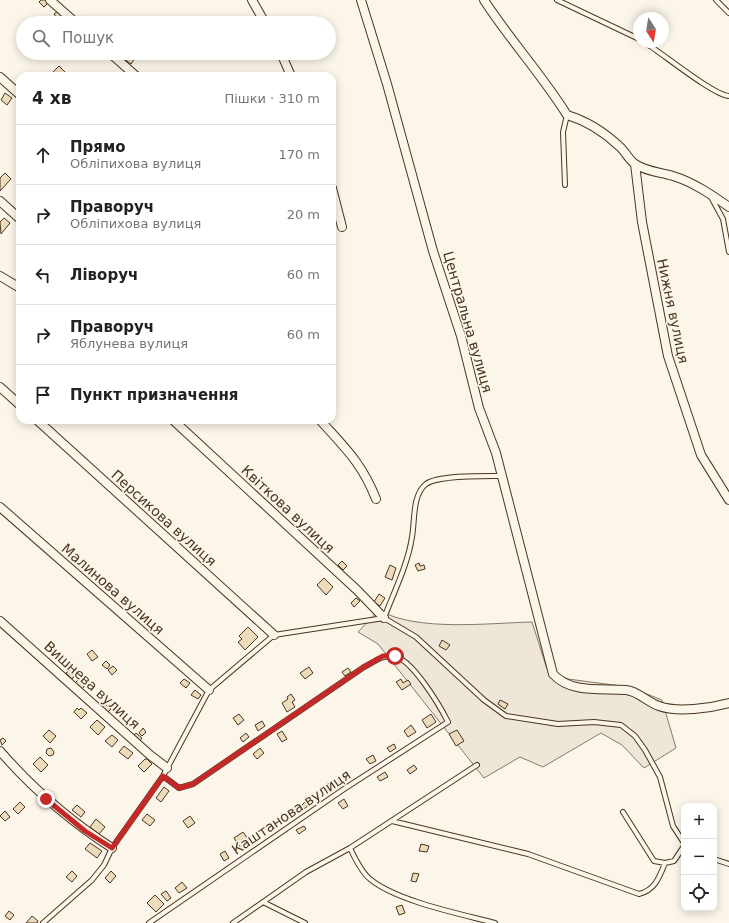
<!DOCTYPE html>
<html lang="uk">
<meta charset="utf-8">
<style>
:root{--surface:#fff;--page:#f2f2f2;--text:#222;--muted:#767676;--line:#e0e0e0}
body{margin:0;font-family:"DejaVu Sans",sans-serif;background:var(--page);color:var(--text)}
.controls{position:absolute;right:12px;bottom:12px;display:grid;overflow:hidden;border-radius:8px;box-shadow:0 2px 10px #0003}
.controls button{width:36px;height:36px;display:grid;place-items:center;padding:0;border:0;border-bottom:1px solid var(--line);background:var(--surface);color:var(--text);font:20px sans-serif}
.compass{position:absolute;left:633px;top:12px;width:36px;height:36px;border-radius:50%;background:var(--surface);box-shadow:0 2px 10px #0003;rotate:168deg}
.stop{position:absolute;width:12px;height:12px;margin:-9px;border:3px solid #c62828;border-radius:50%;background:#fff}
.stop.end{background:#c62828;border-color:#fff;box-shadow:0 1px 4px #0008}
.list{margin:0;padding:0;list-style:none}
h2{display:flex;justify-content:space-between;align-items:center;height:52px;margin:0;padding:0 16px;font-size:17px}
h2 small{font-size:13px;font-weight:400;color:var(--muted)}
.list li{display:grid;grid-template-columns:26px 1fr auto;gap:12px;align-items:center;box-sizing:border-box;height:60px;padding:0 16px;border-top:1px solid var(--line)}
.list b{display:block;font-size:15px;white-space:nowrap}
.list p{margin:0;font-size:13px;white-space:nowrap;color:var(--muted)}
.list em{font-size:13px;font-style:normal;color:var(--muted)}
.icon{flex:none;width:22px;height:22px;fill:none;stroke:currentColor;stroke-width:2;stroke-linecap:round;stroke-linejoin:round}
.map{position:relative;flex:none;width:729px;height:923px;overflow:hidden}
.search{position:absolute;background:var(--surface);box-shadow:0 2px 10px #0003;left:16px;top:16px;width:320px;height:44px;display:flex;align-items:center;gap:10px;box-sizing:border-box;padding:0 14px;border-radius:22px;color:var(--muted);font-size:15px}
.panel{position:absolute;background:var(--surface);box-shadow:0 2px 10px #0003;left:16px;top:72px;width:320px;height:352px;border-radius:12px}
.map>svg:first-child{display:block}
</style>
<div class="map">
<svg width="729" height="923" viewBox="0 0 729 923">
<rect width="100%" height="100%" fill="#fbf6e9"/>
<path fill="#ede6d9" stroke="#887966" d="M379,610C416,632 489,623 532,622L547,669L568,679L629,687L662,700L676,748L644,768L622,745L601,733L543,767L520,757L484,778L378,644L358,632Z"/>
<path fill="#ecdcbc" stroke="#4a3520" d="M41,0H46L49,2L44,7L39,2Z
M58,11L62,15L58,19L54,14Z
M85,16L91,21L90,23H83L80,20Z
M122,53H129L135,58L131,64L120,56Z
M59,66L69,76H58L53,72Z
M5,93L12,98L7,105L1,100Z
M5,173L11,179L0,191V178Z
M4,218L10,223L1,234L0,222Z
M342,561L347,566L343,570L338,565Z
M419,563L420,566L424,565L425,569L418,571L415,565Z
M390,565L396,568L392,580L385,577Z
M324,578L333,587L326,595L317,585Z
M379,594L385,598L380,606L374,602Z
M356,598L360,601L354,607L351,603Z
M248,627L258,637L245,650L238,642L242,639L239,636Z
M442,640L450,645L446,650L439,646Z
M92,650L98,657L92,661L87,654Z
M106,661L110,665L107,669L102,665Z
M113,666L117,670L112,675L108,670Z
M309,667L313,673L305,679L300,673Z
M72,668L77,673L72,679L66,673Z
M348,668L351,672L345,676L342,672Z
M79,679L85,685L82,689L75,683Z
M184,679L190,683L186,688L180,683Z
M401,679L403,683L408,680L411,684L402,690L396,682Z
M195,690L201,695L198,699L191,695Z
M291,694L295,700L292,702L295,707L287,712L282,703L288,699L287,697Z
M500,700L508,704L505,709L498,704Z
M104,703L111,709L106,714L99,708Z
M77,708L79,710L81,708L87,713L81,719L74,712Z
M239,714L244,720L238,725L233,718Z
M431,714L436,722L427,728L422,720Z
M97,720L105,727L98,735L90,727Z
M262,721L265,726L258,731L255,725Z
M411,725L416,732L408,737L404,731Z
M143,728L146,732L142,736L139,733Z
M49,730L56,736L50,743L43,736Z
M457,730L464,741L456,746L449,734Z
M282,731L287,739L282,742L277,734Z
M136,733L142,738L139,742L132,737Z
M246,733L249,737L243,742L240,738Z
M112,735L118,740L112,747L105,741Z
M3,738L6,741L2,745L0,740Z
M394,744L396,748L390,752L387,748Z
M124,746L133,753L128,759L119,752Z
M51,748L54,752L53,755L49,756L46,753L47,749Z
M260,748L264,753L257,759L253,754Z
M373,755L376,761L370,764L366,759Z
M40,757L48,765L41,772L33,764Z
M145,759H147L152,764L144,772L138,766Z
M414,765L417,769L410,774L407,770Z
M385,772L388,777L380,781L377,777Z
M328,783L332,789L327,793L323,787Z
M164,787L169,791L161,802L156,798Z
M344,799L348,806L343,809L338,803Z
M307,800L310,804L304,809L301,806Z
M20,802L25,807L18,814L13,809Z
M77,805L85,812L81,817L72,810Z
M5,811L10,817L5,821L0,816Z
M147,814L155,820L150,826L142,820Z
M190,816L195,823L188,828L183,821Z
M96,819L105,827L99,834L90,827Z
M273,822L276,828L269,832L266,826Z
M304,826L306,829L299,834L296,830Z
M243,832L251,843L242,850L234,838Z
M90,843L102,851L97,858L85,849Z
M421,844L429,846L427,852L419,851Z
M225,851L229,858L224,861L220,854Z
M72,871L77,876L72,882L66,877Z
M111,871L116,876L110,883L105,878Z
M413,873L419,874L416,882L411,881Z
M182,882L187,888L179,893L175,888Z
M166,891L171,898L167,901L161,894Z
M155,895L164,904L156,912L147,903Z
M402,905L405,913L399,915L396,907Z
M9,911L14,915L10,920L5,916Z
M32,916L38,921L37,923H26Z"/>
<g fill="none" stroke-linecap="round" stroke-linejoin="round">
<defs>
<path id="service" d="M557,0L639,39
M716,0L729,13
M644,42C662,53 713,95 729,96
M565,185L563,132L567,115
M711,197L723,219L729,252
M384,618C394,592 408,564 412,537C415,521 412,495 426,484C438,475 485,476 502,476
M623,812L654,861L665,863L674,861L684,846
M392,821L528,854L639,894C655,890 659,878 665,863
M350,848C355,858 361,872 370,879C396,901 461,914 495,923
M714,859L729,864
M263,902L305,923
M43,923L92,880L104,865L112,848L163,776L209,690L274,635L384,618L416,637L484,700L506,716L558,724L594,722L621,725L635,736L645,750L660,777L673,826L684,843
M149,923L344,789L448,722C440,706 411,657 393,656C382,655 374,662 364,667L193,784L179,788L163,776
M233,923L306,872L350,848L477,765"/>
<path id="minor" d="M50,0L76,23
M252,0L265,23
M361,0L387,84L433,251L461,336L479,408L496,453L553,674C571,694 602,688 626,690C638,691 647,702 659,706C678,713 710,708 729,703
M484,0C510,40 542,75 567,115C587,121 604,132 619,146C625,151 629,160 635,164C647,172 661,172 673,176C693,182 712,195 729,207
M110,53L136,76
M281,53L291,76
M0,77L20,95
M635,164L642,222L668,356L701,455L729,500
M332,188L342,227
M0,201L20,219
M0,276L20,288
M0,387L20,405
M37,420L274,635
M173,420L357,590L384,618
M320,420C345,448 362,463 376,499
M0,507L209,690
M0,621L150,755L167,768
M0,751C33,789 70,821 112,848"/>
</defs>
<use href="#service" stroke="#4a3520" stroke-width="6"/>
<use href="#minor" stroke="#4a3520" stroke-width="10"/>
<use href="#service" stroke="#fbf6e9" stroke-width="4"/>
<use href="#minor" stroke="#fbf6e9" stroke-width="8"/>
</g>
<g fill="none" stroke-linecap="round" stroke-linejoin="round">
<path stroke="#c62828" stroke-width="5" d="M46,799L85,831L112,848L163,776L179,788L193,784L364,667L383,656H395"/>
</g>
<g text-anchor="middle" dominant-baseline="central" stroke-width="3" stroke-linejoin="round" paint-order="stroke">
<g font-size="14" fill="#4a3520" stroke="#fbf6e9">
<text transform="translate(673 311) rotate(78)">Нижня вулиця</text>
<text transform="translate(468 322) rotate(74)">Центральна вулиця</text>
<text transform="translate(288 509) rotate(43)">Квіткова вулиця</text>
<text transform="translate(164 518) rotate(42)">Персикова вулиця</text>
<text transform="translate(113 589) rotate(41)">Малинова вулиця</text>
<text transform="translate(92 685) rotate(42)">Вишнева вулиця</text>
<text transform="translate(291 812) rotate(-34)">Каштанова вулиця</text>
</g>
</g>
</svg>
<div class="controls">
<button>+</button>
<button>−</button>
<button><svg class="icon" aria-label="locate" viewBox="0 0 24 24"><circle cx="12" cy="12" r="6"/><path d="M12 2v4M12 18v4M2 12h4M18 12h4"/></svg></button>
</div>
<svg class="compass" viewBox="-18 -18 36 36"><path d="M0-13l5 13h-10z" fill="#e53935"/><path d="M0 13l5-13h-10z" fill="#767676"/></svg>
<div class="stop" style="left:395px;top:656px"></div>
<div class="stop end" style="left:46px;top:799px"></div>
<div class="search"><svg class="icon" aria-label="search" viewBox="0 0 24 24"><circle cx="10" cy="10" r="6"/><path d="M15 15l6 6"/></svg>Пошук</div>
<section class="panel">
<h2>4 хв<small>Пішки · 310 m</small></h2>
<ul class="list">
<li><svg class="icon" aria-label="ahead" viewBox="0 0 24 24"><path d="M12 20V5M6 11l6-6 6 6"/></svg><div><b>Прямо</b><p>Обліпихова вулиця</p></div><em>170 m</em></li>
<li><svg class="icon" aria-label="right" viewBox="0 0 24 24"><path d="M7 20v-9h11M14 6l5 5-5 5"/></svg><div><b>Праворуч</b><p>Обліпихова вулиця</p></div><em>20 m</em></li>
<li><svg class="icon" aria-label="left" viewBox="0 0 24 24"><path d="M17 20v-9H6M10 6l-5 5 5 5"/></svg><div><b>Ліворуч</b></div><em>60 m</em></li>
<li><svg class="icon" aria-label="right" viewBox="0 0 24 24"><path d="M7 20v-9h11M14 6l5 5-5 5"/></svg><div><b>Праворуч</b><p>Яблунева вулиця</p></div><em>60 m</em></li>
<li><svg class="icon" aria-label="arrive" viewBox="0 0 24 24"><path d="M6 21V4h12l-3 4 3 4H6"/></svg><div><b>Пункт призначення</b></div></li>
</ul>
</section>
</div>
